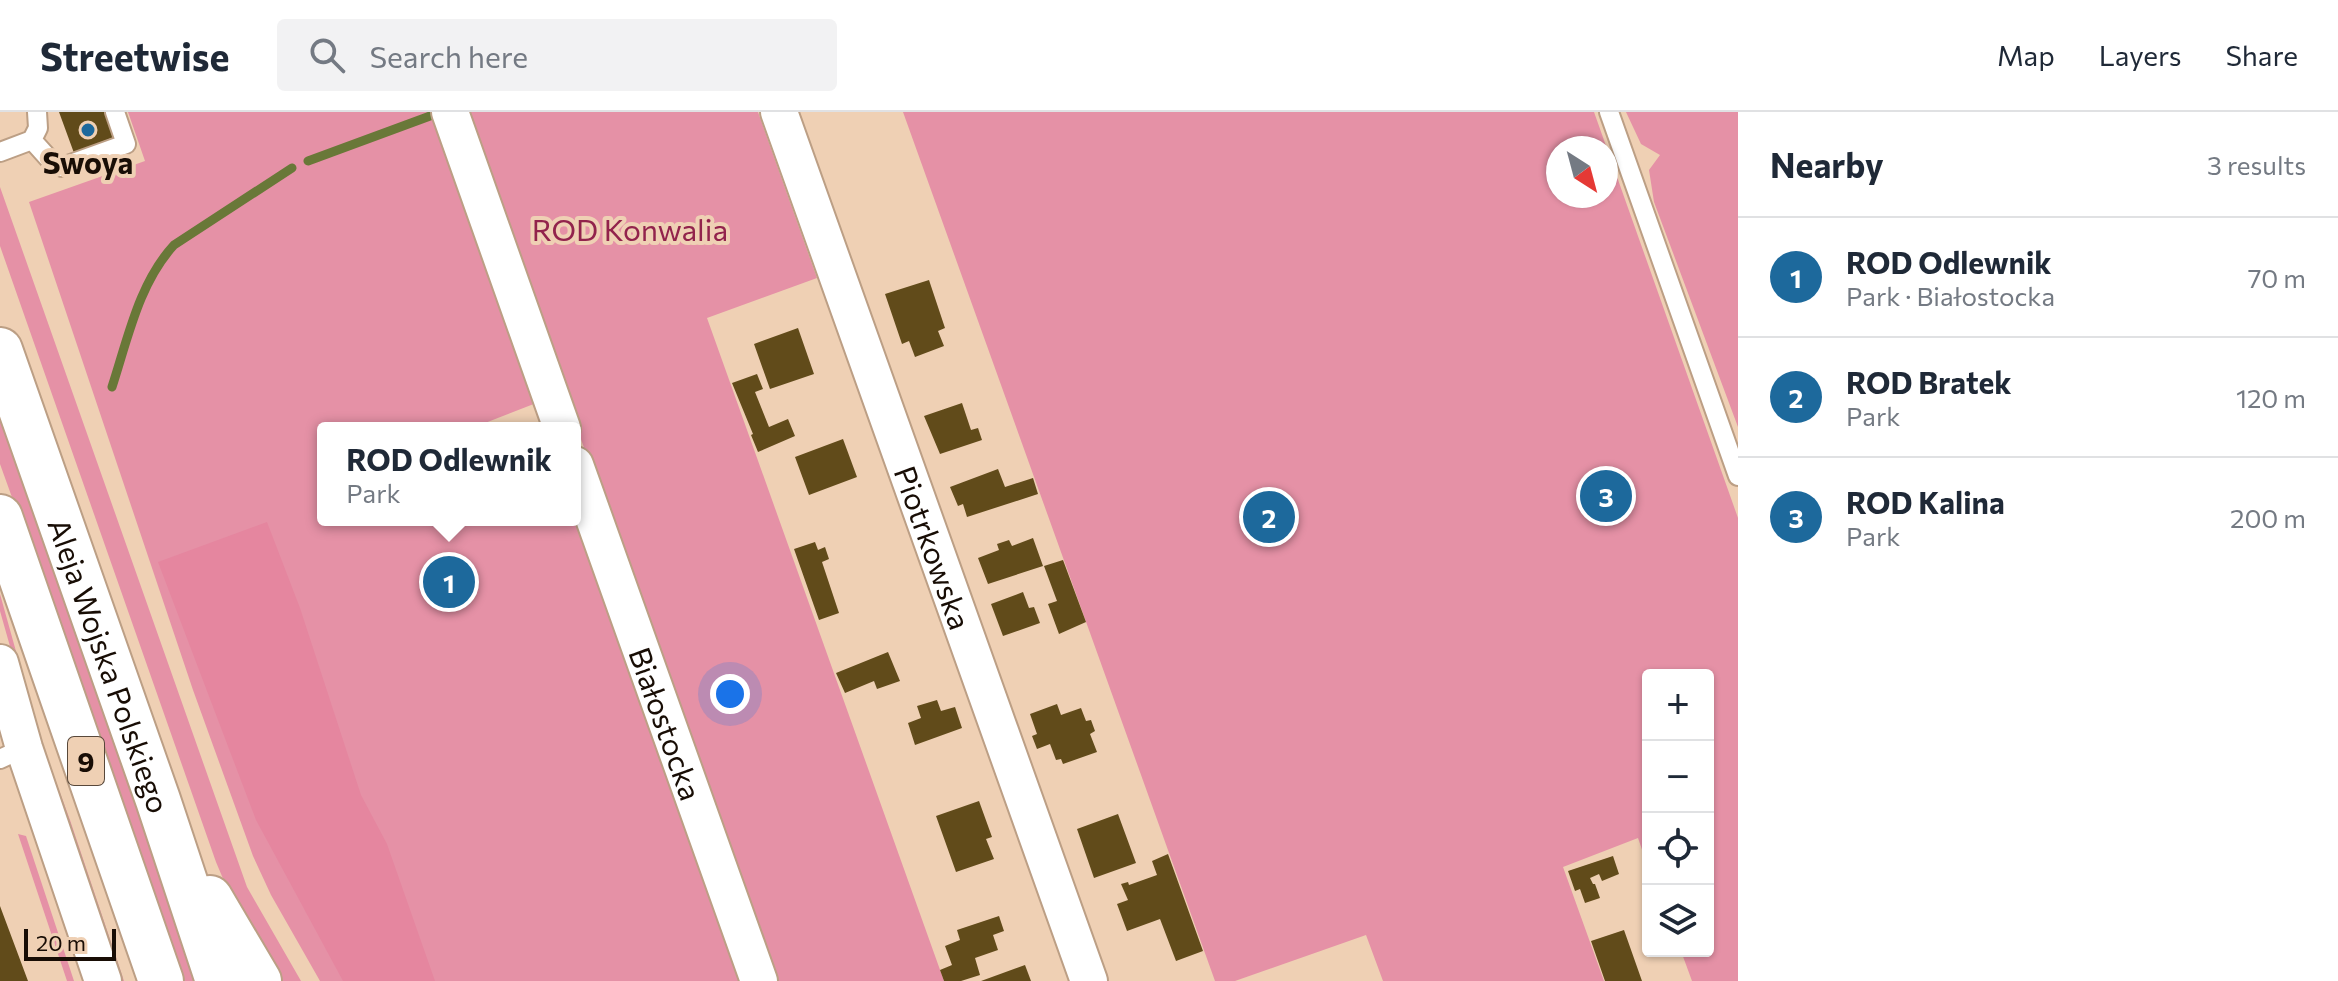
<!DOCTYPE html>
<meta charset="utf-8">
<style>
:root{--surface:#fff;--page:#f2f2f3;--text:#1f2937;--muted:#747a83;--line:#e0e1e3;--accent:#1d699c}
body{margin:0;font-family:Commissioner,sans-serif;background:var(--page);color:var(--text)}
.controls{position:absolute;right:24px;bottom:24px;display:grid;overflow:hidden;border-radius:8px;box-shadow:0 2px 6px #0004}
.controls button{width:72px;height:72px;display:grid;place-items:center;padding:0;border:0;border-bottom:2px solid var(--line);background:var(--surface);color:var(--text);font:40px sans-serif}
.compass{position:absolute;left:1546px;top:24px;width:72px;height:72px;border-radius:50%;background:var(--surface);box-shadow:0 2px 6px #0004;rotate:144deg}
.scale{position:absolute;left:24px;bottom:20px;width:92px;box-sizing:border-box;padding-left:8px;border:4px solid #180d05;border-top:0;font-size:22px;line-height:28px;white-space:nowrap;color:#180d05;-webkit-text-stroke:6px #efd0b4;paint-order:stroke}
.you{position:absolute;left:730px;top:582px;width:28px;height:28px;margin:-20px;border:6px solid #fff;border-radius:50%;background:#1a73e8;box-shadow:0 0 0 12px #1a73e833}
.badge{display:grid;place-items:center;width:52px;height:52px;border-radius:50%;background:var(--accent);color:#fff;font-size:26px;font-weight:700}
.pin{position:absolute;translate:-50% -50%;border:4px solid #fff;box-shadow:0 2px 8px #0006}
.popup{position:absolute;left:317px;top:310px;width:264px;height:104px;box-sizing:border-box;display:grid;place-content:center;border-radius:8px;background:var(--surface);filter:drop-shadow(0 2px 6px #0005);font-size:26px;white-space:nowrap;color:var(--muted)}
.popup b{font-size:30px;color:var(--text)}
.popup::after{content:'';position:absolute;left:50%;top:100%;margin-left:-16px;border:16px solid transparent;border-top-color:var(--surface)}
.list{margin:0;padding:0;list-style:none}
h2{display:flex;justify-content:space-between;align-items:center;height:104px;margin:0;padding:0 32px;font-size:34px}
h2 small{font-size:26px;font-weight:400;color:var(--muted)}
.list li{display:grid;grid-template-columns:52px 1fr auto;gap:24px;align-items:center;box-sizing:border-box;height:120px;padding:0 32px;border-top:2px solid var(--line)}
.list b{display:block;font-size:30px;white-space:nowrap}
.list p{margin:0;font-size:26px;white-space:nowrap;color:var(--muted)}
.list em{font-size:26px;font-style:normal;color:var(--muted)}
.icon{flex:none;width:44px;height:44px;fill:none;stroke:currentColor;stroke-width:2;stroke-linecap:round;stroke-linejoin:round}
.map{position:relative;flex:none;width:1738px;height:869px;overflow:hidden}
header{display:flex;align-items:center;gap:48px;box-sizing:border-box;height:112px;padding:0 40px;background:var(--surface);border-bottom:2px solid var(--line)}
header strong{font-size:38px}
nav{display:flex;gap:44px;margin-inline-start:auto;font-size:28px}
.search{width:560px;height:72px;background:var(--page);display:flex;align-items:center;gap:20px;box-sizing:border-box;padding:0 28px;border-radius:8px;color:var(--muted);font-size:30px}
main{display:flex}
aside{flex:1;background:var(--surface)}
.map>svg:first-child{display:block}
</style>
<header>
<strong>Streetwise</strong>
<div class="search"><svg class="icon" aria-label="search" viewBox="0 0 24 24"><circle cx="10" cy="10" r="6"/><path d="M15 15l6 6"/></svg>Search here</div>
<nav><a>Map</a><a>Layers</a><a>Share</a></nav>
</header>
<main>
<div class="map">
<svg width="1738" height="869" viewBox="0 0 1738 869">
<rect width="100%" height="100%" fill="#efd0b4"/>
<path fill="#e591a6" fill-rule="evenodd" d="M128,0H438L544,288L485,311L486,316H323V408H575V382L744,869H320L271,783L253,744L193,578L29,90L145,49Z
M465,0H758L817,166L707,206L944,869H773Z
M903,0H1594L1738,406V869H1692L1681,839H1708V563H1648V755L1638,726L1563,755L1604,869H1383L1366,823L1235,869H1215ZM1558,36H1606V84H1558Z
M1626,0H1738V315L1654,90L1649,58L1660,43L1641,32Z
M0,75L247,775L301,869H275L232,788L216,750L0,134Z
M0,295L198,869H181L77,566L0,352Z
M0,482L41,629L70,708L124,869H118L39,637L0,499Z
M18,722L26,724L74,869H67Z"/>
<path fill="#e5869f" d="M267,410L300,496L361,683L387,732L435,869H343L256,708L158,450Z"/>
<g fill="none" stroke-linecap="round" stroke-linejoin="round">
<path stroke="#697838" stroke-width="9" d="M308,49L430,4
M112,275C128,226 139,171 174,133L292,56"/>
</g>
<path fill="#614b1a" d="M59,0H104L114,25L74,41Z
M929,168L945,216L938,219L944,234L915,245L909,229L902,232L885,182Z
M798,216L814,262L770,277L754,232Z
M757,262L763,277L755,280L769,315L788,307L795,324L758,340L751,323L753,322L732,271Z
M962,291L971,318L978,316L982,328L940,342L924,304Z
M843,327L857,365L809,383L795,345Z
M998,357L1005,375L1033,366L1038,382L967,405L963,392L958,394L950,375Z
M1033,426L1043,454L988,472L978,446L999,438L997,432L1009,428L1012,434Z
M815,430L818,438L825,435L829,447L822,450L839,501L819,508L794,437Z
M1063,448L1086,510L1059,522L1048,492L1057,489L1044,454Z
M1023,480L1029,496L1034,495L1040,511L1003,524L991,492Z
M888,540L900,569L877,577L874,569L845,581L836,561Z
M937,588L941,599L955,595L962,616L915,633L908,611L921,606L917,594Z
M1057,592L1061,603L1081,596L1086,609L1091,608L1095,619L1090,622L1097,640L1063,652L1061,647L1056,648L1050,632L1037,637L1032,624L1037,622L1030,602Z
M979,689L992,725L986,727L994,747L956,760L936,704Z
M1118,702L1136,751L1094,766L1077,717Z
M1168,742L1203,839L1176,849L1160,807L1127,819L1117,792L1128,788L1121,772L1128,770L1129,773L1157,763L1152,749Z
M1613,744L1619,762L1602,769L1599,762L1590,766L1593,772H1595L1600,786L1585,791L1580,777L1575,779L1568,759Z
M0,794L28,869H0Z
M999,804L1004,819L993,823L998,838L975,846L980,863L961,869H944L940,858L952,853L945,834L960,828L957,818Z
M1624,818L1642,869H1605L1591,829Z
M1025,853L1031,869H981Z"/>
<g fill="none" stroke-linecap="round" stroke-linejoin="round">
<defs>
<path id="service" d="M1609,0L1738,364
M32,28L50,48L62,55L126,32L115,0
M0,40L32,28L38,16L37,0
M0,647L24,636"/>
<g id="minor">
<path d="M450,0L562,316"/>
<path id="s1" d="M779,0L1089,869"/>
<path id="s2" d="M575,353L759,869"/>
<path d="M0,551L24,636L103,869"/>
</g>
<g id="primary">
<path id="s3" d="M0,238L158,688L218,869"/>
<path d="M0,405L161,869"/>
<path d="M210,786L259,869"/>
</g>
</defs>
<use href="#service" stroke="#bc9f85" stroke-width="22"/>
<use href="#minor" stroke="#bc9f85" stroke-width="40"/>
<use href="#primary" stroke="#bc9f85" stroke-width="48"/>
<use href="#service" stroke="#fff" stroke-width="18"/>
<use href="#minor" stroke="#fff" stroke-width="36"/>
<use href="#primary" stroke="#fff" stroke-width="44"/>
</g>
<circle fill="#1d699c" stroke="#efd0b4" stroke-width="3" cx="88" cy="18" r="8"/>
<g text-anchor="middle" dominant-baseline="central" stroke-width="8" stroke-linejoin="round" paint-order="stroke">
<rect fill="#efd0b4" stroke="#58483a" stroke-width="2" x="68" y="625" width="36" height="48" rx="6"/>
<g font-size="28" font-weight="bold" fill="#180d05">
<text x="86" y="649">9</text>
</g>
<g font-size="30" font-weight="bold" fill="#180d05" stroke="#efd0b4">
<text x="88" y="49">Swoya</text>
</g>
<g font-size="30" fill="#92234c" stroke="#efd0b4">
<text x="630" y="116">ROD Konwalia</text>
</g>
<g font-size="30" fill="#180d05" stroke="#efd0b4">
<text stroke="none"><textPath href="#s1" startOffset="462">Piotrkowska</textPath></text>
<text stroke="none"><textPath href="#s3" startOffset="334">Aleja Wojska Polskiego</textPath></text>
<text stroke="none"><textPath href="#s2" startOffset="274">Białostocka</textPath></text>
</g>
</g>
</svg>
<div class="controls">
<button>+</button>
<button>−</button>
<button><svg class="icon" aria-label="locate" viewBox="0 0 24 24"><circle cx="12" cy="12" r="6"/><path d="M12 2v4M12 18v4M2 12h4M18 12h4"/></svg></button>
<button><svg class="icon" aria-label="layers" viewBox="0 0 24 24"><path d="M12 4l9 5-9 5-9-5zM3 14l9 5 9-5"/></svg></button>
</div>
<svg class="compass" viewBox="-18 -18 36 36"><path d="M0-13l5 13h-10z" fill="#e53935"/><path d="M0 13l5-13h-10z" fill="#747a83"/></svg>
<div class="scale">20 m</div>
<div class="you"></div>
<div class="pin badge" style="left:449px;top:470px">1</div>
<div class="popup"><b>ROD Odlewnik</b>Park</div>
<div class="pin badge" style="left:1269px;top:405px">2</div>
<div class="pin badge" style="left:1606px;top:384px">3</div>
</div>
<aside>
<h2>Nearby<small>3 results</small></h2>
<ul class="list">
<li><span class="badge">1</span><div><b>ROD Odlewnik</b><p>Park · Białostocka</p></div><em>70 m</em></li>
<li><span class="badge">2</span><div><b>ROD Bratek</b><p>Park</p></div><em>120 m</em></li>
<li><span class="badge">3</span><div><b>ROD Kalina</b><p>Park</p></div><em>200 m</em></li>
</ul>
</aside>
</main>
